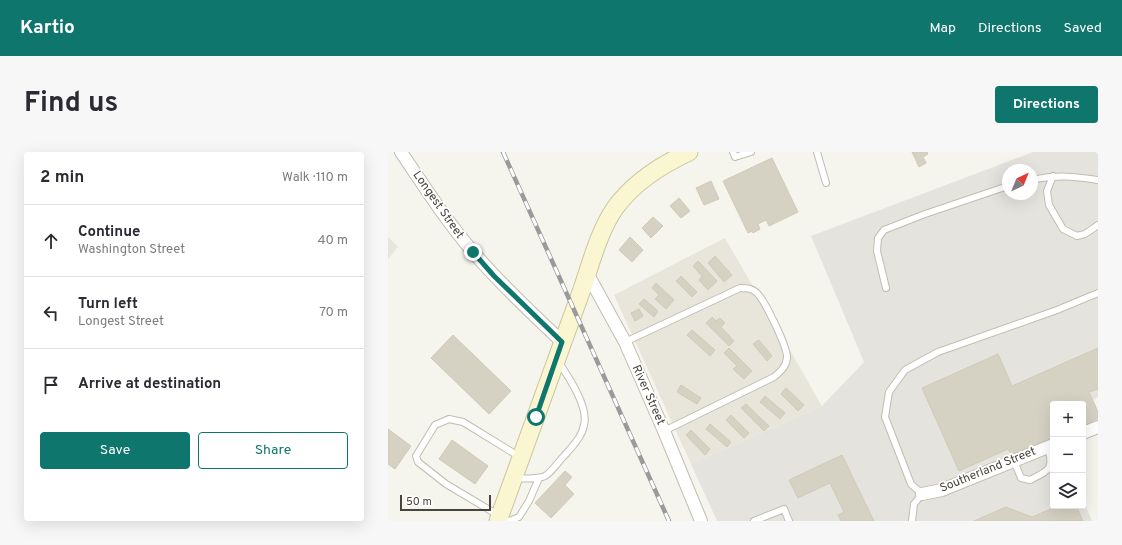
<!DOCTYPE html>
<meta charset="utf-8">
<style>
:root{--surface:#fff;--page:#f7f7f7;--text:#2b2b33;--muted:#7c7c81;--line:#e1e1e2;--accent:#0f766e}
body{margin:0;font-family:Overpass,sans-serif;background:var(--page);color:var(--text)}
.controls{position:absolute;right:12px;bottom:12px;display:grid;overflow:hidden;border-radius:4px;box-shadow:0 4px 16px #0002}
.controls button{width:36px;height:36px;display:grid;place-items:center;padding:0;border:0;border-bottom:1px solid var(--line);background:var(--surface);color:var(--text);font:20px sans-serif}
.compass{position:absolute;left:614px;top:12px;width:36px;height:36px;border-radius:50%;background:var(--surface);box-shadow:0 4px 16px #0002;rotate:43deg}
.scale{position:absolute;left:12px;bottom:10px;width:91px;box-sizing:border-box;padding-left:4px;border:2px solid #49453b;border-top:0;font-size:11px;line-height:14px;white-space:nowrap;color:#49453b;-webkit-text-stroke:3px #fff;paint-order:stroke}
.stop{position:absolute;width:12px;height:12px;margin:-9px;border:3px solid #0f766e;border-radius:50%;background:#fff}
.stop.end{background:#0f766e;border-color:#fff;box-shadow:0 1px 4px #0008}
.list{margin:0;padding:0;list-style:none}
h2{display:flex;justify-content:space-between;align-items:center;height:52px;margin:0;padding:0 16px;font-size:17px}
h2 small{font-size:13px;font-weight:400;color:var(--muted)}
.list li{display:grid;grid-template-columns:26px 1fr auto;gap:12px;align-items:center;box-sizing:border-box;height:72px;padding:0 16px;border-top:1px solid var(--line)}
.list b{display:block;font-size:15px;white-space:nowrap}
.list p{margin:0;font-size:13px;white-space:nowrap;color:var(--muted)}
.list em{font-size:13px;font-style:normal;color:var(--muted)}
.actions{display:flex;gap:8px;padding:12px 16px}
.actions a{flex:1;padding:9px 0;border:1px solid var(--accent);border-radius:4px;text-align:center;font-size:14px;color:var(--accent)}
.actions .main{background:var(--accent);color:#fff}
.icon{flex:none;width:22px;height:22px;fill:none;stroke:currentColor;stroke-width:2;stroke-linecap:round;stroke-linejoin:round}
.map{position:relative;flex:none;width:710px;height:369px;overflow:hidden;border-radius:4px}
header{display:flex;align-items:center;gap:24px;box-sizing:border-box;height:56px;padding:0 20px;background:var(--accent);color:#fff}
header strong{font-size:19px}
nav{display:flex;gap:22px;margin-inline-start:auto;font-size:14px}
.intro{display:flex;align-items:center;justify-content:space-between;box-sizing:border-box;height:96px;padding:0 24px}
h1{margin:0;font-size:28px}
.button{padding:10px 18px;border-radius:4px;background:var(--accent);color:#fff;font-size:14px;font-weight:700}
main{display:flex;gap:24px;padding:0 24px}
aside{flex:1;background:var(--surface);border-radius:4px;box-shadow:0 4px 16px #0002}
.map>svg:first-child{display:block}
</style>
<header>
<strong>Kartio</strong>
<nav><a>Map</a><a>Directions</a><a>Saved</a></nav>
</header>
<div class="intro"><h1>Find us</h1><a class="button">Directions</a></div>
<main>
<aside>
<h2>2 min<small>Walk · 110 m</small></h2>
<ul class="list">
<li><svg class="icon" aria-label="ahead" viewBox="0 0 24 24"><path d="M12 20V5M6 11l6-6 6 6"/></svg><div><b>Continue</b><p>Washington Street</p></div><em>40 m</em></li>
<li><svg class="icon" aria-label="left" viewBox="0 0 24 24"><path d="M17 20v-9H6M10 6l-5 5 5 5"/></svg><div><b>Turn left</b><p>Longest Street</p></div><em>70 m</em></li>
<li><svg class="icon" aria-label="arrive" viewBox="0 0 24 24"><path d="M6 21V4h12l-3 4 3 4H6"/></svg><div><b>Arrive at destination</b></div></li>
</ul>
<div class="actions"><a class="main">Save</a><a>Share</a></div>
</aside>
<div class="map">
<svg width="710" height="369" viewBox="0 0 710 369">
<rect width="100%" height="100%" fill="#f5f4ed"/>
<path fill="#e8e6db" d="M0,85L10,95L0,107Z
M337,86L434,254L303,312L226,143Z"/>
<path fill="#e5e3de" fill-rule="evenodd" d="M645,0H710V245L705,248L710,259V274L695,282V252H665V354H695V347L704,369H329L303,312L434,254L476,210L423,84ZM620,18H644V42H620Z"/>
<path fill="#d5d1c3" stroke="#d0cab7" d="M524,0H539L540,2L535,5L538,11L531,15Z
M384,6L410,60L381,74L378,68L370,72L372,77L365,81L364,79L360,81L335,29Z
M323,29L331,47L316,53L308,36Z
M291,46L302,59L293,66L282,54Z
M265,65L275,74L263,86L254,76Z
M242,85L255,98L244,110L231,98Z
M327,104L344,123L336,130L320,111Z
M310,109L329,129L320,138L311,128L314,124L305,114Z
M293,124L309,140L304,145L288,129Z
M268,131L286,148L278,157L267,147L271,143L264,136Z
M256,147L270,159L266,165L251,152Z
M251,157L255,164L247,169L243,161Z
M324,165L328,169L332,166L337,171L333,175L346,189L341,194L318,171Z
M304,178L327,198L322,204L299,183Z
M65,183L123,239L101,262L43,206Z
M371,188L384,204L379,209L365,192Z
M341,196L364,219L356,227L345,217L349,214L336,201Z
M710,196V237L701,240L710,260V266L695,273V252H665V286L624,304L620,297L571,319L534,236L610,202L624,234Z
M293,233L313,246L309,252L289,240Z
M398,236L416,253L410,259L393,242Z
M377,244L397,261L392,267L372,250Z
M358,252L381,274L376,279L353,256Z
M343,263L361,281L356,286L338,268Z
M322,272L343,290L339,295L318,277Z
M0,277L23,294L7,317L0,312Z
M303,278L322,297L317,303L298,283Z
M64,288L100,314L87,332L51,307Z
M454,303L486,369H453L450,363L456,360L442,331L410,346L401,328Z
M177,319L184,325L177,333L186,342L163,366L147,351Z
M670,354H688L695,369H586L618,355L644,365Z"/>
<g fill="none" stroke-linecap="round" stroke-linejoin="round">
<defs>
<path id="lane" d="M345,0L347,5L363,0
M429,0L438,31
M665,24L659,39L661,53L675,77L689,84L697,82L710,73
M644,28C668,23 685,24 710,28
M498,136L489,99L490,86L496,78L537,62L620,34
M237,190L352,136C358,136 364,136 369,141C377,149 400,196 399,206C398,215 392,220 386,225L276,279
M626,309L633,326L642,328C662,318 666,317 660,295
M126,326C135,326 148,328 157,324C164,320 170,310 176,304C184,295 194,285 196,273C201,255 180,224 170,209
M120,369L58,332L30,310L28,304L47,273L61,267L75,270L132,305
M121,369L131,365L141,349L151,326
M366,369L396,357L401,369
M524,369L526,352L534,342L523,332L497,265L501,240L517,218L550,200L669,158L710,141"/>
<path id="street" d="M13,0C36,34 59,70 86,101C113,133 144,161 174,190
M199,121L237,190L276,279L313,369
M695,281L710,275
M534,342L554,338L665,293"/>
<path id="secondary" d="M110,369C137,293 165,217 193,140C203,112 210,81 227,56C246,30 273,13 301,0"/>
</defs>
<use href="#lane" stroke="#c0bdb0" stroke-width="8"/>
<use href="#street" stroke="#c0bdb0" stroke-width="14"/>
<use href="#secondary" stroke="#c9c59d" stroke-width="19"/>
<use href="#lane" stroke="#fff" stroke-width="6"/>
<use href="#street" stroke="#fff" stroke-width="12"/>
<use href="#secondary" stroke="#faf6d2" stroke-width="17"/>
<defs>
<path id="rail" d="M115,0L281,369"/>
</defs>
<use href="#rail" stroke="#9a9a9a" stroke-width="4.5"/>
<use href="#rail" stroke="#fff" stroke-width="3" stroke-dasharray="9" stroke-linecap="butt"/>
</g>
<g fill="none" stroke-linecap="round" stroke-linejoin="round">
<path stroke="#0f766e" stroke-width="5" d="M85,100L106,124L174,190L148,265"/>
</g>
<g text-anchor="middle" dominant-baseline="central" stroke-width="3.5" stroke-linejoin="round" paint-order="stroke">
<g font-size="12" fill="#49453b" stroke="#fff">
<text transform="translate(50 53) rotate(55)">Longest Street</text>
<text transform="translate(260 243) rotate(66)">River Street</text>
<text transform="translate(600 318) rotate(-22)">Southerland Street</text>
</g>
</g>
</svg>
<div class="controls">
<button>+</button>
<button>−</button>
<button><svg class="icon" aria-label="layers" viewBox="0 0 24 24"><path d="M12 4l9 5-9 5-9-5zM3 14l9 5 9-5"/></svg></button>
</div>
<svg class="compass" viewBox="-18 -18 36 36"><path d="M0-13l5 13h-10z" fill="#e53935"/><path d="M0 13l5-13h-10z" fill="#7c7c81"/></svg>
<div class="scale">50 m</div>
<div class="stop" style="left:148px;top:265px"></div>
<div class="stop end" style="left:85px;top:100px"></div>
</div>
</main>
